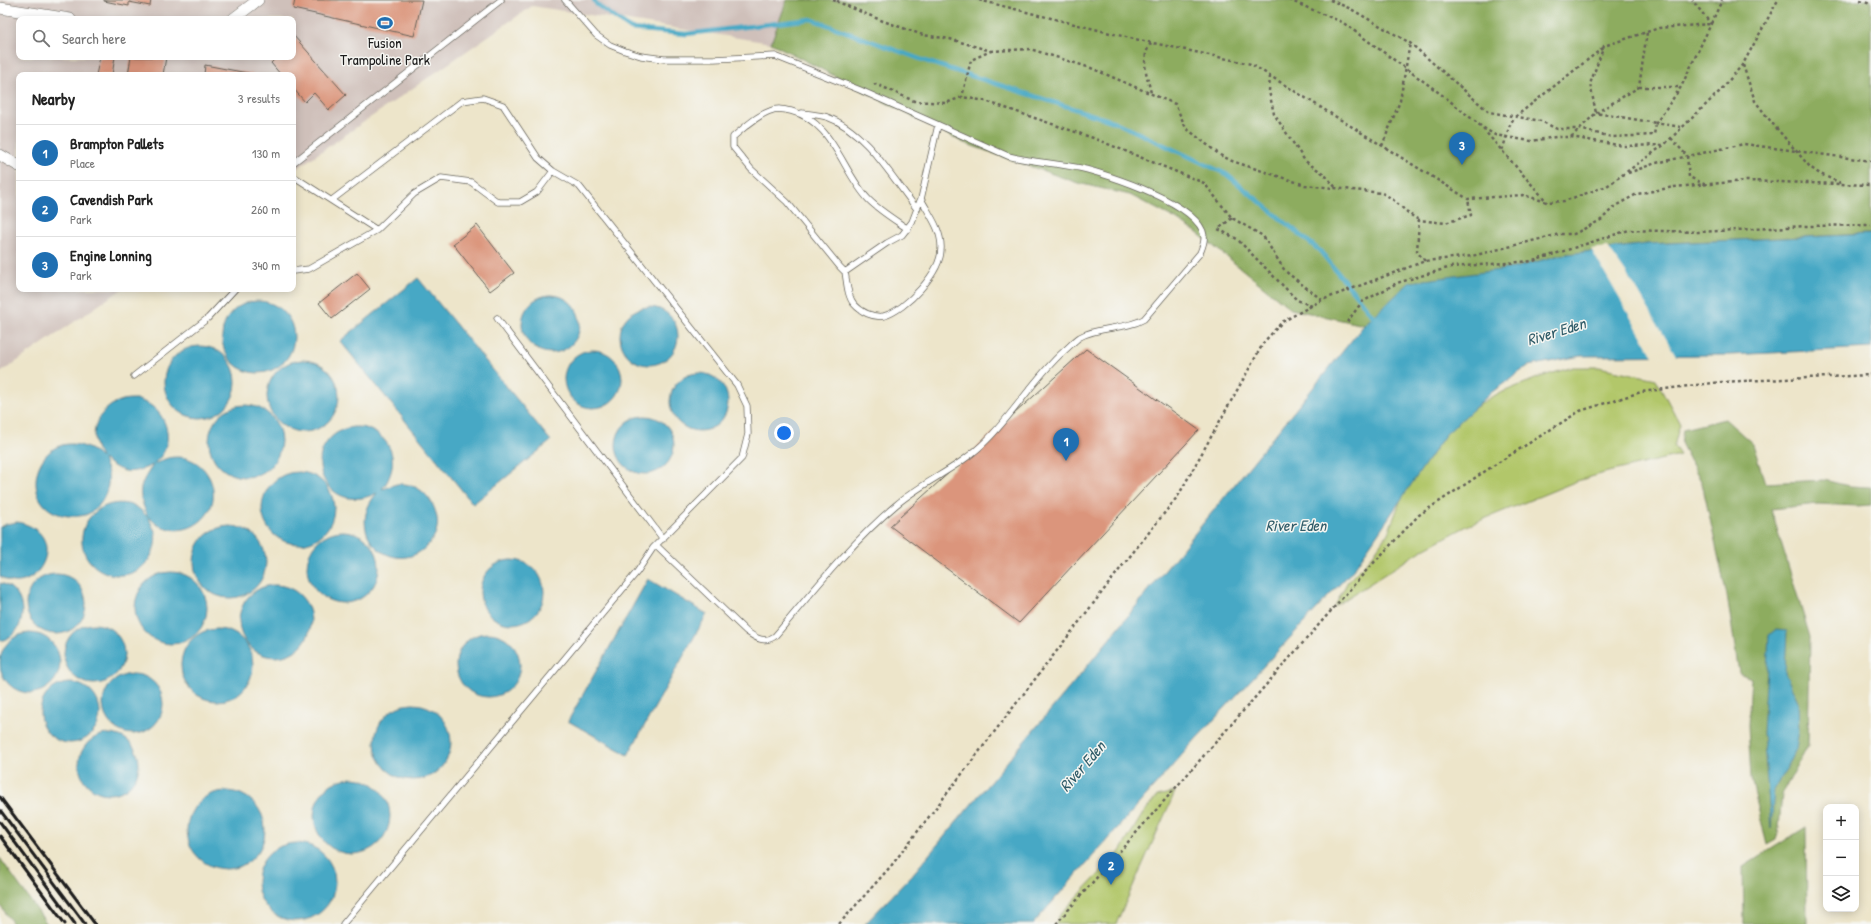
<!DOCTYPE html>
<meta charset="utf-8">
<style>
:root{--surface:#fff;--page:#f2f2f2;--text:#222;--muted:#767676;--line:#e0e0e0;--accent:#1f6fb2}
body{margin:0;font-family:"Patrick Hand",sans-serif;background:var(--page);color:var(--text)}
.controls{position:absolute;right:12px;bottom:12px;display:grid;overflow:hidden;border-radius:8px;box-shadow:0 2px 10px #0003}
.controls button{width:36px;height:36px;display:grid;place-items:center;padding:0;border:0;border-bottom:1px solid var(--line);background:var(--surface);color:var(--text);font:20px sans-serif}
.you{position:absolute;left:784px;top:433px;width:14px;height:14px;margin:-10px;border:3px solid #fff;border-radius:50%;background:#1a73e8;box-shadow:0 0 0 6px #1a73e833}
.badge{display:grid;place-items:center;width:26px;height:26px;border-radius:50%;background:var(--accent);color:#fff;font-size:13px;font-weight:700}
.pin{position:absolute;translate:-50% -33px;filter:drop-shadow(0 1px 2px #0008)}
.pin::after{content:'';position:absolute;top:21px;width:14px;height:12px;background:inherit;clip-path:polygon(0 0,100% 0,50% 100%)}
.list{margin:0;padding:0;list-style:none}
h2{display:flex;justify-content:space-between;align-items:center;height:52px;margin:0;padding:0 16px;font-size:17px}
h2 small{font-size:13px;font-weight:400;color:var(--muted)}
.list li{display:grid;grid-template-columns:26px 1fr auto;gap:12px;align-items:center;box-sizing:border-box;height:56px;padding:0 16px;border-top:1px solid var(--line)}
.list b{display:block;font-size:15px;white-space:nowrap}
.list p{margin:0;font-size:13px;white-space:nowrap;color:var(--muted)}
.list em{font-size:13px;font-style:normal;color:var(--muted)}
.icon{flex:none;width:22px;height:22px;fill:none;stroke:currentColor;stroke-width:2;stroke-linecap:round;stroke-linejoin:round}
.map{position:relative;flex:none;width:1871px;height:924px;overflow:hidden}
.search{position:absolute;background:var(--surface);box-shadow:0 2px 10px #0003;left:16px;top:16px;width:280px;height:44px;display:flex;align-items:center;gap:10px;box-sizing:border-box;padding:0 14px;border-radius:8px;color:var(--muted);font-size:15px}
.panel{position:absolute;background:var(--surface);box-shadow:0 2px 10px #0003;left:16px;top:72px;width:280px;height:220px;border-radius:8px}
.map>svg:first-child{display:block}
</style>
<div class="map">
<svg width="1871" height="924" viewBox="0 0 1871 924">
<rect width="100%" height="100%" fill="#f6f6f2"/>
<filter id="ink" filterUnits="userSpaceOnUse"><feTurbulence type="fractalNoise" baseFrequency=".025" numOctaves="2"/><feDisplacementMap in="SourceGraphic" scale="8" xChannelSelector="R" yChannelSelector="G"/><feConvolveMatrix kernelMatrix="1 2 1 2 8 2 1 2 1" color-interpolation-filters="sRGB"/></filter>
<filter id="wash" filterUnits="userSpaceOnUse"><feTurbulence type="fractalNoise" baseFrequency=".012" numOctaves="4" result="noise"/><feDisplacementMap in="SourceGraphic" scale="16" xChannelSelector="R" yChannelSelector="G"/><feGaussianBlur stdDeviation="0.9" result="paint"/><feColorMatrix in="noise" values="0 0 0 0 0 0 0 0 0 0 0 0 0 0 0 0 0 1.4 0 .05"/><feComposite in="paint" operator="in"/></filter>
<g filter="url(#wash)">
<rect width="100%" height="100%" fill="#ede5ca"/>
<path fill="#cfc0ba" fill-rule="evenodd" d="M0,0H787L771,43L532,6L293,171V75H19V289H122L0,373ZM19,19H293V57H19Z"/>
<path fill="#b2c76b" stroke="#677244" d="M1573,367H1599L1656,379L1680,424L1674,446L1680,455L1608,472L1577,481L1467,526L1424,549L1335,606L1348,581L1370,559L1388,533L1405,489L1431,448L1462,416L1493,396L1540,377Z
M1175,792L1116,924H1055L1059,916L1119,853L1142,815L1157,796Z"/>
<path fill="#8dac5f" stroke="#54643e" d="M787,0H1871V234L1647,244L1560,255L1514,268L1373,316L1364,325L1291,309L1196,232L1176,219L1130,195L1078,183L964,143L771,43Z
M1725,419L1753,444L1765,483L1824,480L1849,486L1871,487V505L1856,506L1818,504L1771,509L1810,637L1808,746L1782,794L1779,828L1776,840L1767,845L1751,779L1748,725L1751,678L1739,673L1727,596L1702,483L1681,443L1683,429Z
M1806,827L1807,924H1744L1743,867Z
M0,858L47,924H13L0,905Z"/>
<path fill="#46a8c5" stroke="#316270" d="M1871,234V348L1729,355L1581,356L1528,366L1492,392L1445,435L1353,570L1196,739L1033,924H865L912,875L1080,675L1364,325L1410,282L1514,268L1560,255L1647,244Z
M418,278L551,441L473,504L340,341Z
M522 324a29 29 0 1 1 58 0a29 29 0 1 1-58 0Z
M222 337a36 36 0 1 1 72 0a36 36 0 1 1-72 0Z
M620 336a29 29 0 1 1 58 0a29 29 0 1 1-58 0Z
M164 382a36 36 0 1 1 72 0a36 36 0 1 1-72 0Z
M564 379a29 29 0 1 1 58 0a29 29 0 1 1-58 0Z
M267 396a36 36 0 1 1 72 0a36 36 0 1 1-72 0Z
M670 402a29 29 0 1 1 58 0a29 29 0 1 1-58 0Z
M136,399C140,401 146,402 150,405C166,415 173,438 162,455C160,458 156,461 154,464C158,463 163,459 168,458C210,449 232,506 193,526C183,531 171,531 161,526C156,525 152,520 149,517C150,522 153,527 155,531C159,552 144,573 123,575C101,577 80,560 82,537C84,510 114,496 136,507C141,509 144,514 148,517C137,492 138,487 153,465C129,475 124,474 103,459C104,464 107,469 108,473C111,491 99,515 79,516C9,521 33,421 90,449C94,451 98,455 101,458C100,454 97,451 96,447C89,428 102,407 120,401C124,399 131,399 136,399Z
M209 441a36 36 0 1 1 72 0a36 36 0 1 1-72 0Z
M616 445a29 29 0 1 1 58 0a29 29 0 1 1-58 0Z
M353,427C358,427 364,427 368,429C396,440 399,468 382,489C387,488 392,485 397,484C418,482 434,498 437,518C439,527 435,538 428,545C395,580 341,534 377,493C328,517 299,456 338,432C342,429 348,428 353,427Z
M262 508a36 36 0 1 1 72 0a36 36 0 1 1-72 0Z
M17,522C75,533 34,603 0,576V527L6,524Z
M194 562a36 36 0 1 1 72 0a36 36 0 1 1-72 0Z
M307 567a36 36 0 1 1 72 0a36 36 0 1 1-72 0Z
M480 592a32 32 0 1 1 64 0a32 32 0 1 1-64 0Z
M135 608a36 36 0 1 1 72 0a36 36 0 1 1-72 0Z
M26 604a30 30 0 1 1 60 0a30 30 0 1 1-60 0Z
M648,579L707,614L628,755L568,721Z
M0,583C29,589 30,635 0,641Z
M239 621a36 36 0 1 1 72 0a36 36 0 1 1-72 0Z
M64 654a30 30 0 1 1 60 0a30 30 0 1 1-60 0Z
M181 665a36 36 0 1 1 72 0a36 36 0 1 1-72 0Z
M1775,630L1787,631L1785,673L1798,701L1799,730L1796,749L1786,770L1774,789L1771,829L1763,733L1769,635Z
M0 663a30 30 0 1 1 60 0a30 30 0 1 1-60 0Z
M456 665a32 32 0 1 1 64 0a32 32 0 1 1-64 0Z
M103 704a30 30 0 1 1 60 0a30 30 0 1 1-60 0Z
M40 713a30 30 0 1 1 60 0a30 30 0 1 1-60 0Z
M375 742a38 38 0 1 1 76 0a38 38 0 1 1-76 0Z
M79 764a30 30 0 1 1 60 0a30 30 0 1 1-60 0Z
M314 816a38 38 0 1 1 76 0a38 38 0 1 1-76 0Z
M187 830a39 39 0 1 1 78 0a39 39 0 1 1-78 0Z
M257 882a39 39 0 1 1 78 0a39 39 0 1 1-78 0Z"/>
<path fill="#ede5ca" d="M1608,247L1635,286L1677,357L1654,358L1591,249Z"/>
<g fill="none" stroke-linecap="round" stroke-linejoin="round">
<path stroke="#46a8c5" stroke-width="4.5" d="M594,0L597,5L631,29L686,34L811,19L928,62L1115,122L1226,174L1320,251L1373,316"/>
</g>
<g id="blocks">
<path fill="#db957b" d="M104,0H151L150,6L129,2V6L104,1Z
M295,0H422L414,36L293,9Z
M293,35L346,95L329,110L314,93L305,102L293,88V75H281L271,63L277,57H293Z
M100,57H115L112,75H96Z
M131,57H166L163,75H128Z
M205,65L253,74L252,75H204Z
M477,225L514,273L490,291L453,244Z
M357,273L370,289L332,319L319,303Z
M1086,349L1199,430L1019,623L890,526Z"/>
</g>
</g>
<g filter="url(#ink)">
<use href="#blocks" fill-opacity="0" stroke="#656259" stroke-width="1"/>
<g fill="none" stroke-linecap="round" stroke-linejoin="round">
<defs>
<path id="lane" d="M565,0L596,35L610,45L625,51L641,56L664,59H714L775,56L860,90L1008,156C1031,162 1056,163 1080,168C1107,174 1200,204 1204,236C1205,242 1202,248 1200,253L1144,319C1125,330 1100,326 1080,337C1074,341 1069,347 1064,351C1035,377 1015,412 987,440C961,467 924,481 896,505C851,543 813,591 775,636C764,644 756,638 746,631L656,545
M802,113C810,114 819,115 827,117C865,130 893,179 917,209
M293,163L501,0
M293,176L377,230
M921,199C929,214 942,230 941,249C941,272 906,310 884,316C873,318 861,312 854,304C847,296 847,282 845,272L887,243L902,235L912,222L920,201L921,199L938,125
M332,200L462,101L483,98L503,105L538,158L553,171L579,186L737,385L747,406L748,434L742,458L653,548L637,572L343,924
M293,271L309,269L377,230L414,194L441,178L471,182L498,202H520L537,192L553,171
M845,272L840,267L787,202L751,169L733,147V137C744,128 756,116 770,111C777,108 783,109 791,111C833,121 842,172 869,200C880,211 895,220 908,229
M497,318L663,539
M134,376L208,318L235,289"/>
<path id="street" d="M0,8L70,19
M233,19L258,0
M0,155L19,166"/>
</defs>
<use href="#lane" stroke="#656259" stroke-width="7"/>
<use href="#street" stroke="#656259" stroke-width="12"/>
<path stroke="#656259" stroke-width="2.5" stroke-dasharray="3 3" stroke-linecap="butt" d="M833,0L838,2
M838,0V2L883,21L923,35L950,39L991,51L971,60L962,97
M979,0L1130,38L1251,64L1468,199L1523,195L1547,202L1564,201L1607,186L1664,145L1719,92L1743,64L1778,0
M1289,0L1342,22L1445,97L1482,127L1495,135L1531,141L1556,137H1571L1623,146L1664,145
M1330,0L1351,9L1410,43L1489,112L1541,121L1557,129H1579L1612,137L1654,135L1656,123L1596,113
M1860,0L1871,3
M1151,43C1140,59 1147,75 1151,93
M991,51L1030,49L1091,68L1175,104L1186,128L1220,155L1232,161L1305,185L1382,193C1397,200 1405,213 1419,220
M1743,65L1755,101L1772,123L1810,167L1820,174L1841,183
M1270,76L1269,91L1274,114L1305,161L1324,174L1337,189
M874,85L876,84L914,101L946,103L962,97L985,101L1093,138L1204,183L1232,218L1263,236L1285,271L1322,300
M1639,87H1681
M1596,113L1639,87L1647,32
M1681,127L1656,123L1681,87L1711,24L1692,0
M1483,129L1547,202
M1571,137L1596,113L1590,84L1604,46L1659,28L1711,24L1722,0
M1671,138L1687,156L1689,177L1704,184
M1382,146L1400,101L1410,43
M1502,150C1507,139 1507,126 1515,117L1604,47
M1628,173L1656,163L1744,144L1871,161
M1232,218L1218,229L1237,239L1297,300L1312,306
M1425,261L1417,252L1419,220L1445,223L1471,215L1468,199
M1347,322L1362,302L1397,283L1451,267L1533,261L1629,230L1700,232L1806,226L1871,225
M839,924L891,866L1123,565L1178,496L1264,342L1282,322L1322,300L1425,261L1472,256L1560,234H1574L1601,220L1615,206L1637,194L1674,187L1747,181L1871,185
M1056,924L1366,571L1419,515L1496,464L1580,411L1641,392L1721,382L1871,375"/>
<use href="#lane" stroke="#fff" stroke-width="5.5"/>
<use href="#street" stroke="#fff" stroke-width="11"/>
<path stroke="#1c1c1c" stroke-width="3" d="M0,797L95,924
M0,810L85,924
M0,822L75,924
M0,836L65,924"/>
</g>
</g>
<defs>
<symbol id="stadium-bare" viewBox="-9 -9 18 18"><path d="M0-5a6.5 5 0 1 0 0 10a6.5 5 0 1 0 0-10ZM-3.5-1.8h7v3.6h-7Z" fill="#1f6fb2" stroke="#f6f6f2" stroke-width="2.5" paint-order="stroke"/></symbol>
</defs>
<g fill-rule="evenodd">
<use href="#stadium-bare" x="374" y="12" width="22" height="22"/>
</g>
<g text-anchor="middle" dominant-baseline="central" stroke-width="3" stroke-linejoin="round" paint-order="stroke">
<g font-size="15" fill="#1c1c1c" stroke="#f6f6f2">
<text x="385" y="42">Fusion<tspan x="385" dy="17">Trampoline Park</tspan></text>
</g>
<g font-size="16" font-style="italic" fill="#2f5b68" stroke="#f6f6f2">
<text transform="translate(1556 331) rotate(-17)">River Eden</text>
<text x="1296" y="525">River Eden</text>
<text transform="translate(1082 766) rotate(-49)">River Eden</text>
</g>
</g>
</svg>
<div class="controls">
<button>+</button>
<button>−</button>
<button><svg class="icon" aria-label="layers" viewBox="0 0 24 24"><path d="M12 4l9 5-9 5-9-5zM3 14l9 5 9-5"/></svg></button>
</div>
<div class="you"></div>
<div class="pin badge" style="left:1066px;top:461px">1</div>
<div class="pin badge" style="left:1111px;top:885px">2</div>
<div class="pin badge" style="left:1462px;top:165px">3</div>
<div class="search"><svg class="icon" aria-label="search" viewBox="0 0 24 24"><circle cx="10" cy="10" r="6"/><path d="M15 15l6 6"/></svg>Search here</div>
<section class="panel">
<h2>Nearby<small>3 results</small></h2>
<ul class="list">
<li><span class="badge">1</span><div><b>Brampton Pallets</b><p>Place</p></div><em>130 m</em></li>
<li><span class="badge">2</span><div><b>Cavendish Park</b><p>Park</p></div><em>260 m</em></li>
<li><span class="badge">3</span><div><b>Engine Lonning</b><p>Park</p></div><em>340 m</em></li>
</ul>
</section>
</div>
